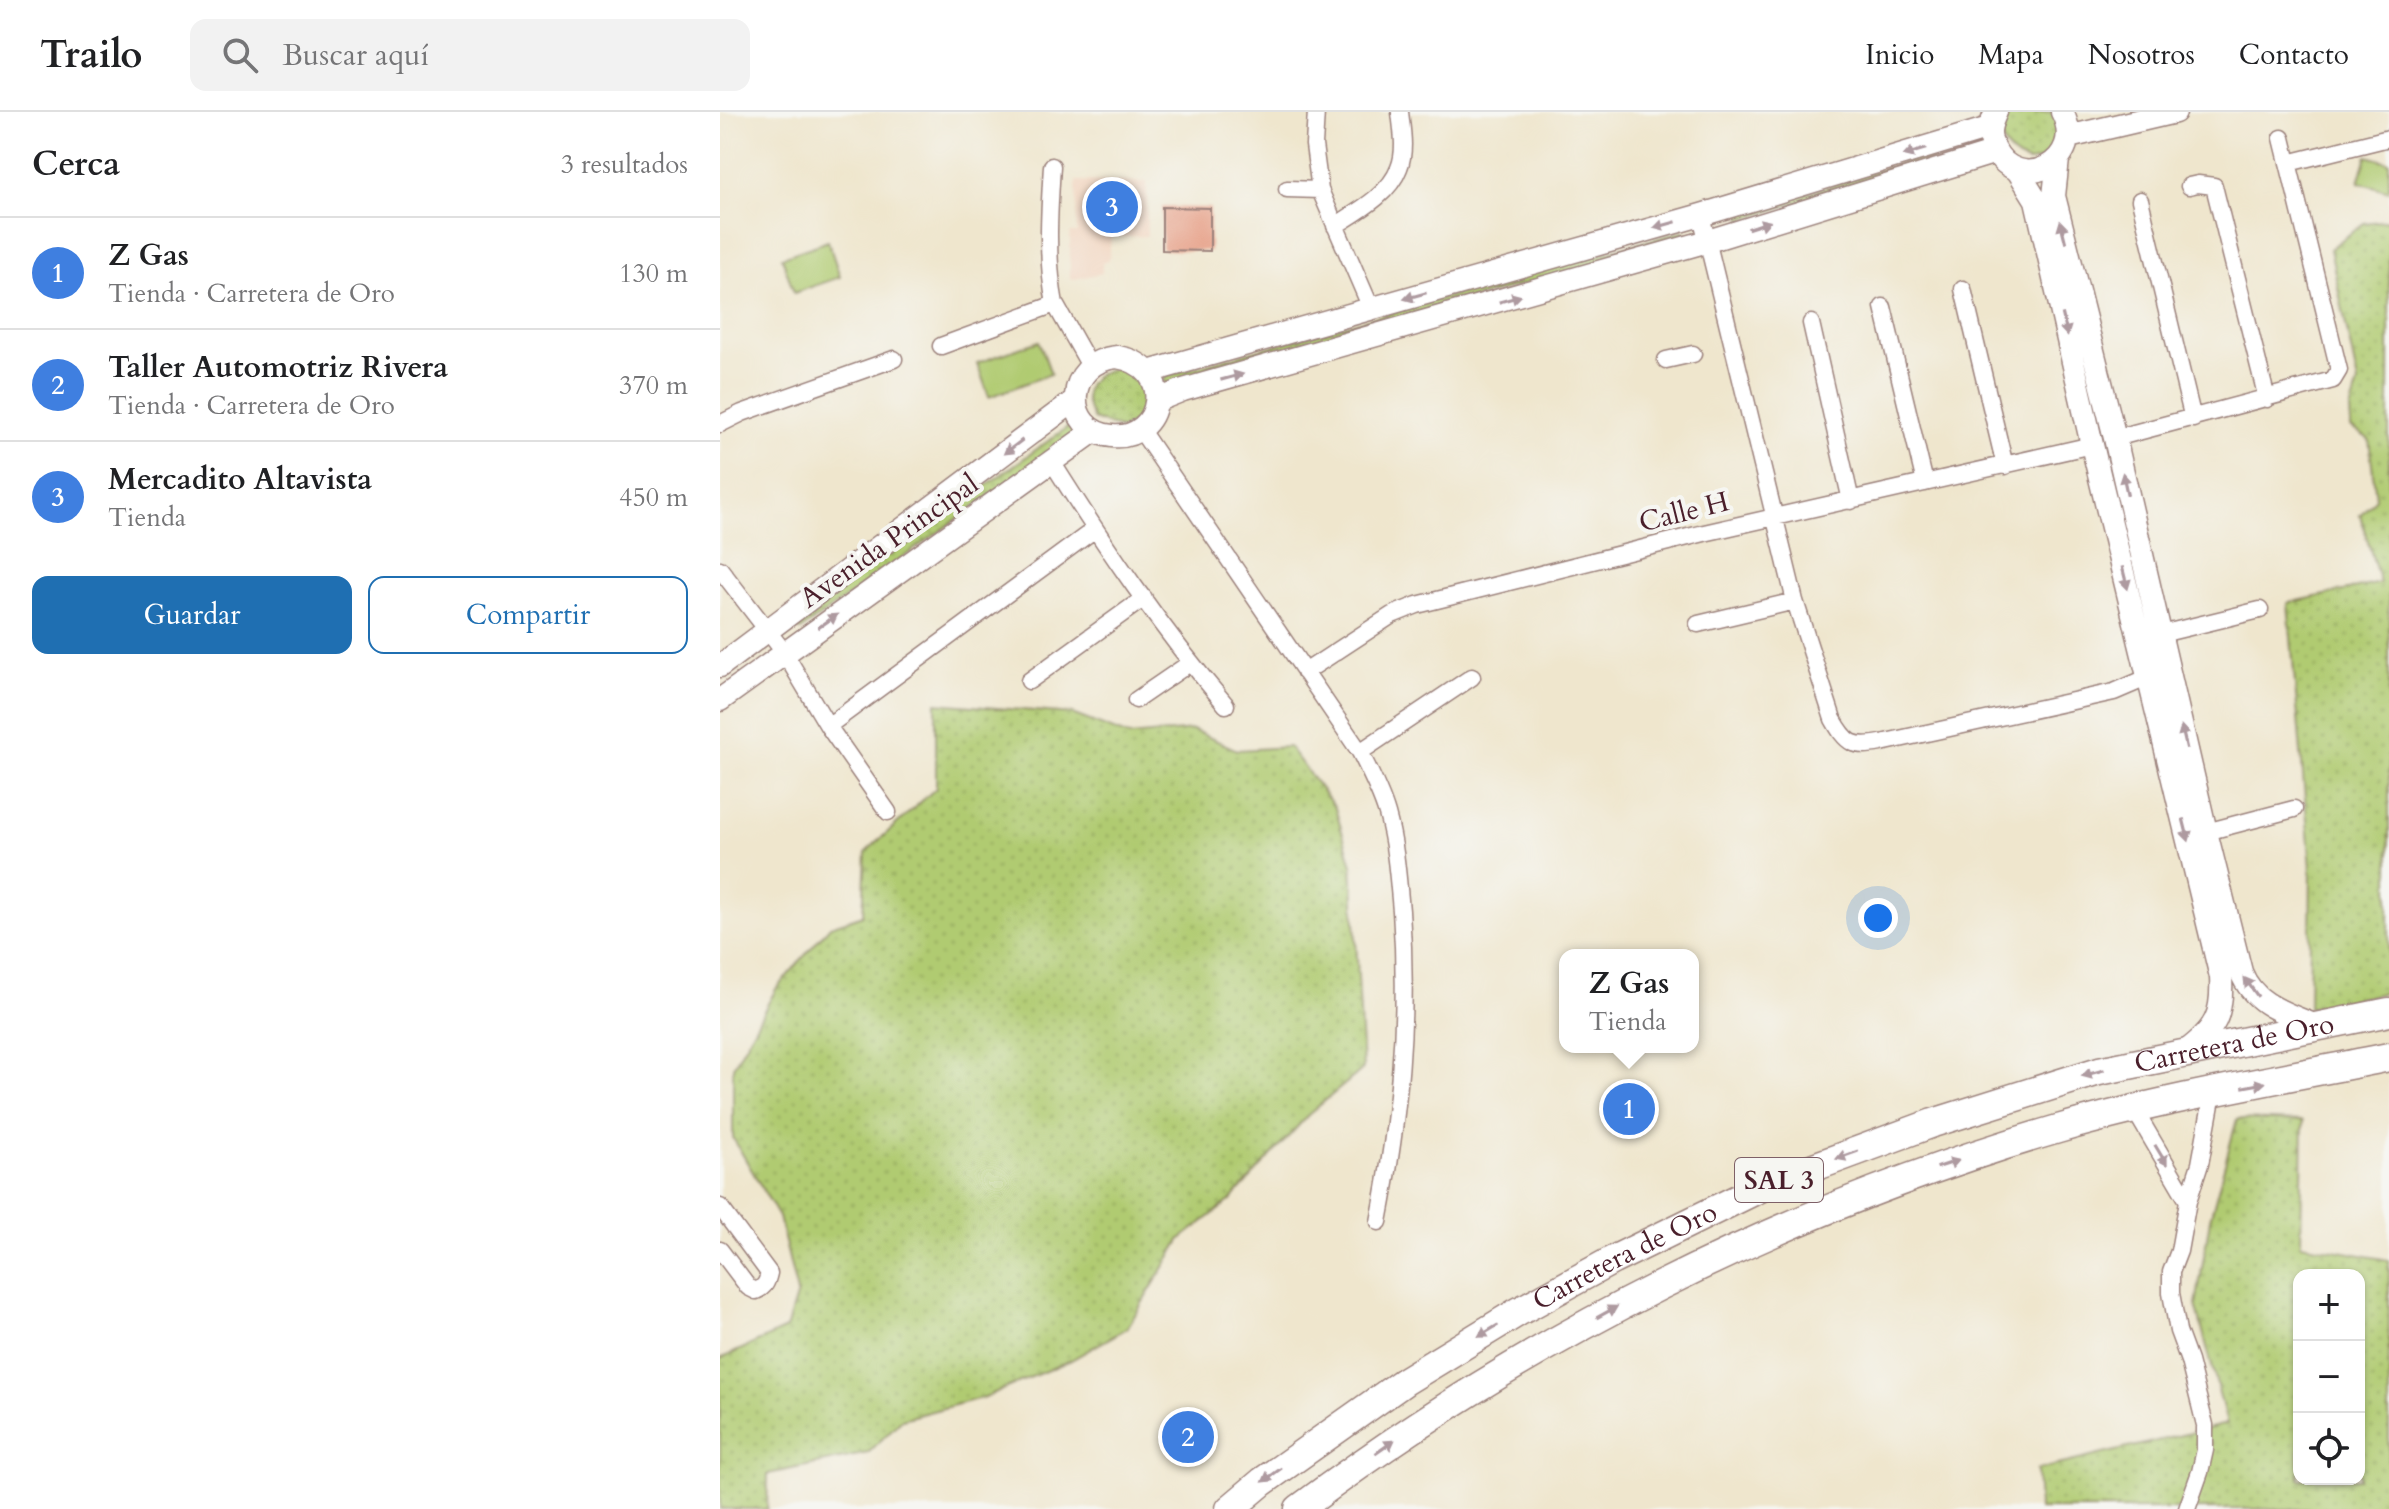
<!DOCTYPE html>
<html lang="es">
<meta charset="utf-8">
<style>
:root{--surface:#fff;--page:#f2f2f2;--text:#202124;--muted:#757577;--line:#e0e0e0;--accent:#1f6fb2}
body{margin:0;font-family:Cardo,serif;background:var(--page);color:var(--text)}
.controls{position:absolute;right:24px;bottom:24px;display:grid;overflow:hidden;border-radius:16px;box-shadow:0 2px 6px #0004}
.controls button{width:72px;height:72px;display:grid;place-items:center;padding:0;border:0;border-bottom:2px solid var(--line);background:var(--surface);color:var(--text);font:40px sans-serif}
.you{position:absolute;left:1158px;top:806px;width:28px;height:28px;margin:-20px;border:6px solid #fff;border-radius:50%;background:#1a73e8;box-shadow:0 0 0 12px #1a73e833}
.badge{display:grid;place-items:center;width:52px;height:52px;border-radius:50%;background:var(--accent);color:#fff;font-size:26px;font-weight:700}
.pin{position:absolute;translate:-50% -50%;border:4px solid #fff;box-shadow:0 2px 8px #0006}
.popup{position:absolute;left:839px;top:837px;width:140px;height:104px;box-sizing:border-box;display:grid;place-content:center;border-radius:16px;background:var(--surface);filter:drop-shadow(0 2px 6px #0005);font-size:26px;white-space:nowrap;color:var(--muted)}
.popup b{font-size:30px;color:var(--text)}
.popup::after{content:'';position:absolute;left:50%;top:100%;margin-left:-16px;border:16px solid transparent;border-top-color:var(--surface)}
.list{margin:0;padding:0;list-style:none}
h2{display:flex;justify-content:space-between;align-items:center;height:104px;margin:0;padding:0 32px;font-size:34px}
h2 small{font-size:26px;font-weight:400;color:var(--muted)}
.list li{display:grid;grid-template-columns:52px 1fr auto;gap:24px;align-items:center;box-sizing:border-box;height:112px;padding:0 32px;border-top:2px solid var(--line)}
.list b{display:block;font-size:30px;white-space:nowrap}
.list p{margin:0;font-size:26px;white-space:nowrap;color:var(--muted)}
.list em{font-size:26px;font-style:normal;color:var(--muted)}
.actions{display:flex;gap:16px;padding:24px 32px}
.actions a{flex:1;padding:18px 0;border:2px solid var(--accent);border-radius:16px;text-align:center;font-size:28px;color:var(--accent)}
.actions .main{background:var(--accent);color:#fff}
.icon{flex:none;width:44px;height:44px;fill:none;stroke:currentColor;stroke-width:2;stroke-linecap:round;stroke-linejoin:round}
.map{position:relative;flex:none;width:1669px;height:1397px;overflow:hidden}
header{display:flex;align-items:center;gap:48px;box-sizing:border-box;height:112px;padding:0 40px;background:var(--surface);border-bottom:2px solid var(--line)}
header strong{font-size:38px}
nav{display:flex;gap:44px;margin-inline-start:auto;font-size:28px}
.search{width:560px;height:72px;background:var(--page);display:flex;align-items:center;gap:20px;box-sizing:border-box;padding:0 28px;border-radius:16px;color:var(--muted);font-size:30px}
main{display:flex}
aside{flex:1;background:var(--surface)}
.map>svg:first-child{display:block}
</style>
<header>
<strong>Trailo</strong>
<div class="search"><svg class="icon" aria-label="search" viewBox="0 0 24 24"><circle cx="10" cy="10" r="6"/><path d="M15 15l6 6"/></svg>Buscar aquí</div>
<nav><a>Inicio</a><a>Mapa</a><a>Nosotros</a><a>Contacto</a></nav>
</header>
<main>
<aside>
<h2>Cerca<small>3 resultados</small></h2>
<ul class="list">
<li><span class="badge" style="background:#3f7fe0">1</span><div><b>Z Gas</b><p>Tienda · Carretera de Oro</p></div><em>130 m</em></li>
<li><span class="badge" style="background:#3f7fe0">2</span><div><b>Taller Automotriz Rivera</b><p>Tienda · Carretera de Oro</p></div><em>370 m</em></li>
<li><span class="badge" style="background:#3f7fe0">3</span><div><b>Mercadito Altavista</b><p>Tienda</p></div><em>450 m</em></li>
</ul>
<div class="actions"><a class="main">Guardar</a><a>Compartir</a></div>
</aside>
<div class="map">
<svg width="1669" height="1397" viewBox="0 0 1669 1397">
<defs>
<pattern id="grass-dots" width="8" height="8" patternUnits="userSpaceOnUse" patternTransform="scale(2)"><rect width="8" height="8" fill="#b0cb71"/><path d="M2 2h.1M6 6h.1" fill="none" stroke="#99ae62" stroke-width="1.8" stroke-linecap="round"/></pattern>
</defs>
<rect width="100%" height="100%" fill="#f6f6f2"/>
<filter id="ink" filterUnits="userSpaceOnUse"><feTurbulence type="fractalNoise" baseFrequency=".0125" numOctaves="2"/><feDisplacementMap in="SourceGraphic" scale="16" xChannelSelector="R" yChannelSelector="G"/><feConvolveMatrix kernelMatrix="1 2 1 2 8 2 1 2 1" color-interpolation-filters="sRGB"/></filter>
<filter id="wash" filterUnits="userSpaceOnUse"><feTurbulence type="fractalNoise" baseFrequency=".006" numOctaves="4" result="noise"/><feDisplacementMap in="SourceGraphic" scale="32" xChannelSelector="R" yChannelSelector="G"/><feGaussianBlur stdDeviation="1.8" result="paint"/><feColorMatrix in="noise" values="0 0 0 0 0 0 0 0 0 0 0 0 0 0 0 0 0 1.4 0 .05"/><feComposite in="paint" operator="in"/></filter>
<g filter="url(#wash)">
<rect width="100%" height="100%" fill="#efe6cd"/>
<path fill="#f2d4be" d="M356,69L427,70V124L391,125L389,148L382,150V161L350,168V121H357Z"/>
<path fill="url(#grass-dots)" stroke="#7d754e" stroke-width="2" fill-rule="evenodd" d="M1288,0H1334L1342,23L1327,46C1321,47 1313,50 1307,50C1305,49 1298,46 1296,44C1278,34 1278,16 1288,0Z
M1262,26L1266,31L1022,108L1021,102Z
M1669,108V880L1589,896L1591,756L1568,491L1660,471L1640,403L1656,386L1649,327L1631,316L1630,298L1638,271L1610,137L1644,111Z
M963,119L966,123L965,126L447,274L444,271L445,264Z
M398,256C420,261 437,287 419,307C415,311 406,314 401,317L373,307C371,301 366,294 366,287C364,268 382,258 398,256Z
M355,307L364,317L81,518L73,515L75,510L349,314Z
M216,591L352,602L409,624L473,618L517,638L569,635L615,696L632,753L643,957L588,1003L511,1088L461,1127L407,1216L351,1248L265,1285L182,1307L148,1341L48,1362L47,1397H0V1247L66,1217L77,1181L59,1105L13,1026V955L56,877L110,814L143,803L146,740L216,676Z
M1517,1007L1583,1009L1581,1132L1669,1148V1397H1319L1317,1358L1507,1312L1476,1193L1490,1107ZM1579,1163H1639V1367H1579Z"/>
<path fill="#b0cb71" stroke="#7d754e" stroke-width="2" d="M1647,44L1669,50V79L1639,70Z
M108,129L120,165L74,181L62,145Z
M319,229L331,262L269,285L257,251Z"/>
<g id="blocks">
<path fill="#e5977d" d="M442,95L490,96V139L442,138Z"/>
</g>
</g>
<g filter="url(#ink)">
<use href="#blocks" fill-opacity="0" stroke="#9c827c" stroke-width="2"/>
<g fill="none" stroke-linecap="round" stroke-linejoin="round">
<defs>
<path id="street" d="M596,0L594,33L600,78L651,196
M1568,51L1669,26
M332,54C329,101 326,146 335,192L370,254
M1469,74L1478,72L1494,74L1547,287
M567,77L600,78
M1420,88L1473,307
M981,103L1075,489L1113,607C1127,632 1133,636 1161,631L1394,580L1436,562
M615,114C638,99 669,83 679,56C686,39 682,18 680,0
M1243,177L1285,354
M1163,195L1205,371
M1091,211L1131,389
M221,234L335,192
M946,248L973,242
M0,312L22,301L174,247
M420,317L640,640C650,660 661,681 667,702C676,734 678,766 681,799C689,905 679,1006 659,1110
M1395,326L1613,268L1619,258L1562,26
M332,350C385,434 441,517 506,593
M0,457L64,540L108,614L168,700
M978,512L1075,489
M1441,522L1540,498
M585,560L672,503L697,493L984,421L1372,333
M309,569L424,486
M416,588L470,551
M108,614L375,417
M640,640L752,565
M1486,720L1574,697
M1414,997L1468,1089
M0,1095L49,1161C47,1170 45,1175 36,1179L28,1175L0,1138
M1467,1397L1480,1360L1485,1338V1313L1469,1249L1458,1219L1451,1181V1160L1459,1139L1468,1089L1480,1052L1493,981"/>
<path id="secondary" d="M1276,0C1270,13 1267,22 1274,36C1298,85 1368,49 1342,0
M1348,25L1455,0
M1338,47L1334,84L1395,326L1486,720L1521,860C1534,893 1565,901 1596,914
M1298,59L1316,88L1372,333L1501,865C1503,903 1496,917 1465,940
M397,245C457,254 443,329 392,324C341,319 345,249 397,245Z
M428,260L981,103L1269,16
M438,288L463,278L988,129L1276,40
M0,554L355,288
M0,588L374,319"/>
<g id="highway">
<path id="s1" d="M510,1397L542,1370L685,1269L798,1200L893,1148L1048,1072L1213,1011L1379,959L1669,900"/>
<path d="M579,1397C807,1226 1065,1097 1338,1017C1446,986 1559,967 1669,945"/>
</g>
</defs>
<use href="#street" stroke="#9c827c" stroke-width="19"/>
<use href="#secondary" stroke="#9c827c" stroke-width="25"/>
<use href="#highway" stroke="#9c827c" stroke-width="31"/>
<use href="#street" stroke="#fff" stroke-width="16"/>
<use href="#secondary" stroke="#fff" stroke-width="22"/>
<use href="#highway" stroke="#fff" stroke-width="28"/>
</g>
<defs><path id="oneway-solid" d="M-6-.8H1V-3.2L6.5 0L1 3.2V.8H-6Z" transform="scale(2)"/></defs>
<g fill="#ae9aa0">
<use href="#oneway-solid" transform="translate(1195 40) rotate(163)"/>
<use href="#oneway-solid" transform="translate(945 113) rotate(164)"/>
<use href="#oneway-solid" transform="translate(1039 113) rotate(-18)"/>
<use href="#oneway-solid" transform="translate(1343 120) rotate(-104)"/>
<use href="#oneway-solid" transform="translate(695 184) rotate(164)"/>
<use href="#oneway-solid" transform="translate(790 187) rotate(-16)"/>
<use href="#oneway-solid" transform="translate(1345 213) rotate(77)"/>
<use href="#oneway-solid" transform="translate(512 265) rotate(-15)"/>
<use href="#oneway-solid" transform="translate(293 335) rotate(143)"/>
<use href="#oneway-solid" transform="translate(1405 372) rotate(-102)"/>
<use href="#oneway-solid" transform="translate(1405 466) rotate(76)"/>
<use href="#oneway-solid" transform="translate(108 509) rotate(-35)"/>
<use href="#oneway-solid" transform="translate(1464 625) rotate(-103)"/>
<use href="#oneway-solid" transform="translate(1466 718) rotate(76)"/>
<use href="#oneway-solid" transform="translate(1531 875) rotate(-126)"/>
<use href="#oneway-solid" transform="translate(1373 961) rotate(164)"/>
<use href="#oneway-solid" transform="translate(1534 973) rotate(-11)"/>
<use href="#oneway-solid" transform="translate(1127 1043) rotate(160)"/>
<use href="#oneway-solid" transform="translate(1441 1043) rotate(59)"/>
<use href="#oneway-solid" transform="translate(1228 1052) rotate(-18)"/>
<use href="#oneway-solid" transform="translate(887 1200) rotate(-29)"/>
<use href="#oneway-solid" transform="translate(768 1219) rotate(149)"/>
<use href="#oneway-solid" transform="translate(665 1335) rotate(-35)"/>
<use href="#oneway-solid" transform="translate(552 1363) rotate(144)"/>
</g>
</g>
<g text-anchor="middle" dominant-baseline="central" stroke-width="8" stroke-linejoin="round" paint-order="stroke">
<rect fill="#f6f6f2" stroke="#7e6067" stroke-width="2" x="1015" y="1046" width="88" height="44" rx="6"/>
<g font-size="26" font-weight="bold" fill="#4a1f2b">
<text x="1059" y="1068">SAL 3</text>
</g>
<g font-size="28" fill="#4a1f2b" stroke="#f6f6f2">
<text transform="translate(964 400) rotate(-14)">Calle H</text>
<text transform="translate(169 429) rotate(-35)">Avenida Principal</text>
<text stroke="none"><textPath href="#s1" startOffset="1118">Carretera de Oro</textPath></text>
<text stroke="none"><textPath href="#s1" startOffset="470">Carretera de Oro</textPath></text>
</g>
</g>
</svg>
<div class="controls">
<button>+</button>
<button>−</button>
<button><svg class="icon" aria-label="locate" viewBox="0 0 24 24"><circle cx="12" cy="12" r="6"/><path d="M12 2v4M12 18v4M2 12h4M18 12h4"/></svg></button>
</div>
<div class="you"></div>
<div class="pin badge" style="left:909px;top:997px;background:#3f7fe0">1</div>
<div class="popup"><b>Z Gas</b>Tienda</div>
<div class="pin badge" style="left:468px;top:1325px;background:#3f7fe0">2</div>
<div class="pin badge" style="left:392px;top:95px;background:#3f7fe0">3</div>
</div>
</main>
